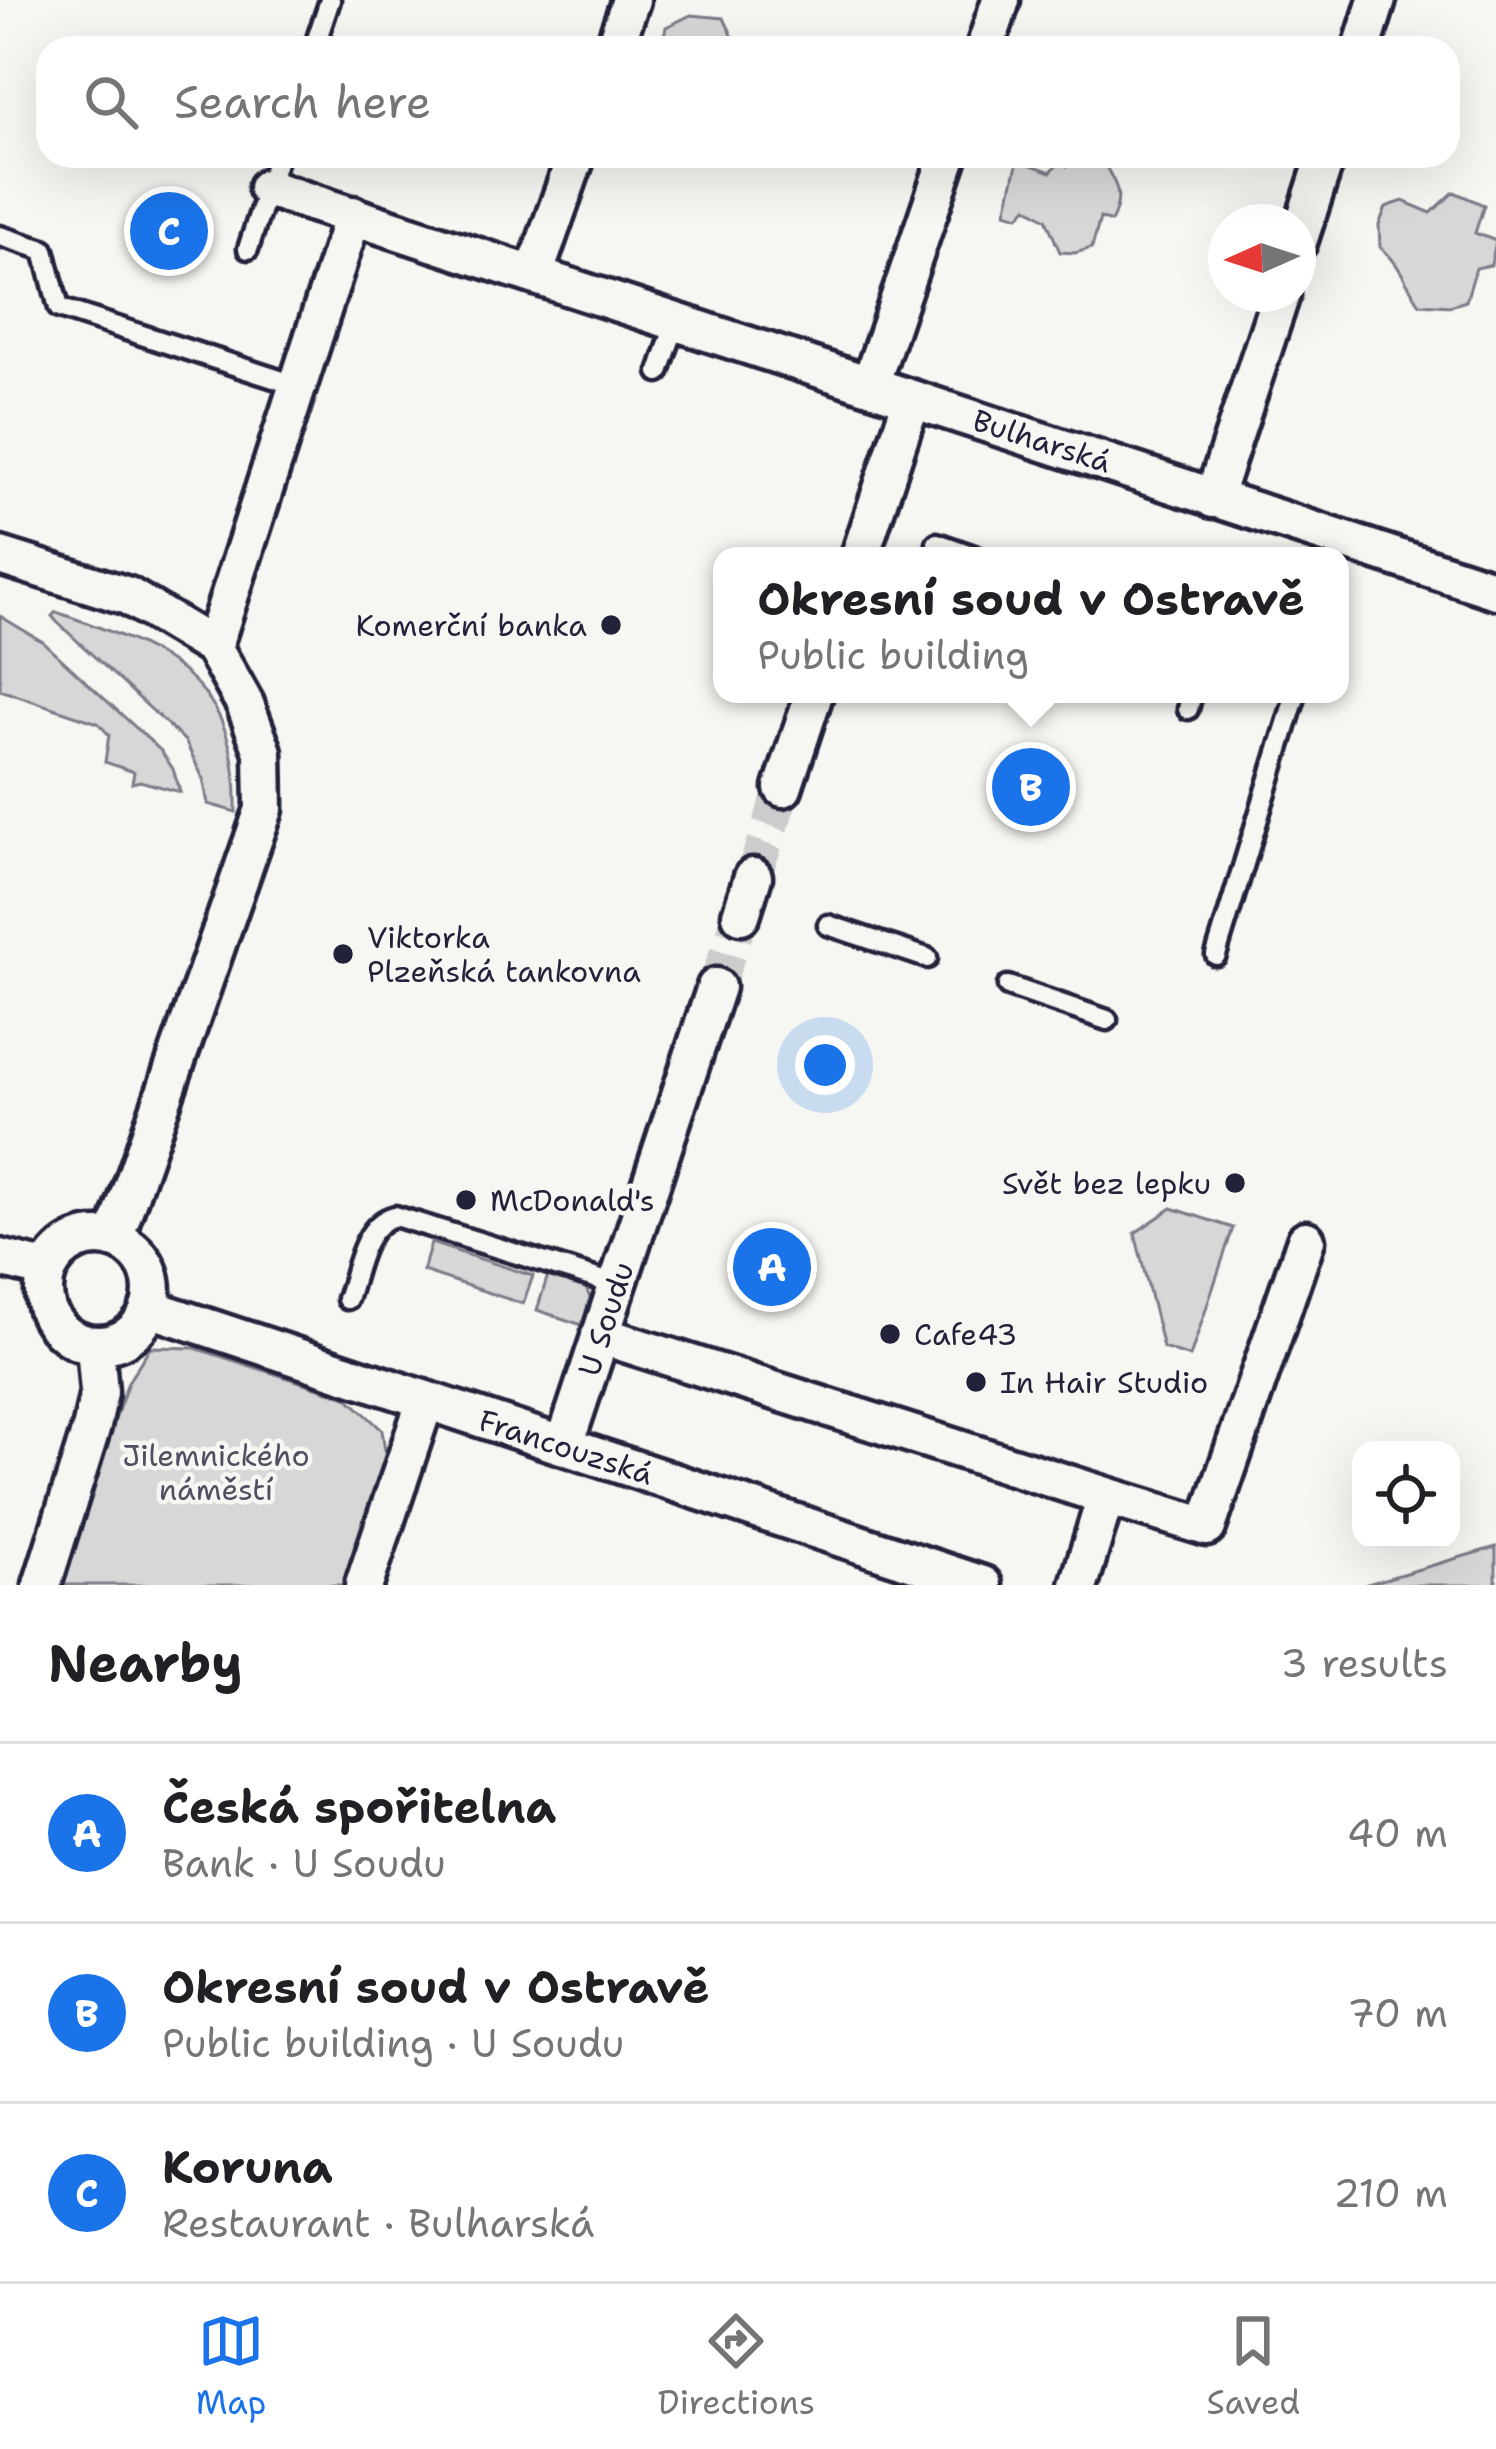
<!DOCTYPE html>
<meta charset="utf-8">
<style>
:root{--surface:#fff;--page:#f2f2f2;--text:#202124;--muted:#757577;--line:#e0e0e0;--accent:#1a73e8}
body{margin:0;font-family:"Shantell Sans",sans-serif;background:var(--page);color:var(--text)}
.controls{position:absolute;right:36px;bottom:36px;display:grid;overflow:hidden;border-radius:24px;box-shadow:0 12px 48px #0002}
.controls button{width:108px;height:108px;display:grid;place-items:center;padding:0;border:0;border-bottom:3px solid var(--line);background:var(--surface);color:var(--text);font:60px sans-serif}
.compass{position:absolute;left:1208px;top:204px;width:108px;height:108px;border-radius:50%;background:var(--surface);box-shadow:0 12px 48px #0002;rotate:267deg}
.you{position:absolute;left:825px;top:1065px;width:42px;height:42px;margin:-30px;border:9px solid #fff;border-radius:50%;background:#1a73e8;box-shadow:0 0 0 18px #1a73e833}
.badge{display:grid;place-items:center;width:78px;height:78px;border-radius:50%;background:var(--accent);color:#fff;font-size:39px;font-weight:700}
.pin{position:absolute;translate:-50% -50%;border:6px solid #fff;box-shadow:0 3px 12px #0006}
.popup{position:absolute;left:713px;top:547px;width:636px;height:156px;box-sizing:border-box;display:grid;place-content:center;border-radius:24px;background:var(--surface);filter:drop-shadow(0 3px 9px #0005);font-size:39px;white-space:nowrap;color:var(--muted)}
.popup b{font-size:45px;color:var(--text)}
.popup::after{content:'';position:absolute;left:50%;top:100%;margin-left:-24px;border:24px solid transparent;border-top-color:var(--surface)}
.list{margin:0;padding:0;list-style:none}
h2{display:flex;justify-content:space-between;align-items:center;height:156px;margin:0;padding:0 48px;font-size:51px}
h2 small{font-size:39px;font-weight:400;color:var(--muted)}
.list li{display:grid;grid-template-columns:78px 1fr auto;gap:36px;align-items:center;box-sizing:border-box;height:180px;padding:0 48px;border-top:3px solid var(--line)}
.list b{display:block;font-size:45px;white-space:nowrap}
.list p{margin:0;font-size:39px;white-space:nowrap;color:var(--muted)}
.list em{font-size:39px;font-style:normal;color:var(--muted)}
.icon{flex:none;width:66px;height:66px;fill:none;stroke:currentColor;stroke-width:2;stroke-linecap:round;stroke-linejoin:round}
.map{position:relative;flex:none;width:1496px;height:1585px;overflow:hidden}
.search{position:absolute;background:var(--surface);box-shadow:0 12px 48px #0002;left:36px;right:36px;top:36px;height:132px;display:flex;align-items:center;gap:30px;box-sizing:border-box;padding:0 42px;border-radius:36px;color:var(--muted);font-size:45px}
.sheet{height:696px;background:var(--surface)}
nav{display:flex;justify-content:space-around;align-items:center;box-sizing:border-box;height:168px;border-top:3px solid var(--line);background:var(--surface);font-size:33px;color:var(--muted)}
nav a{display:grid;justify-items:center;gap:6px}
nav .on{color:var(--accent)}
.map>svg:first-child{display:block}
</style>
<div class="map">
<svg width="1496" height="1585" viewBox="0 0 1496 1585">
<rect width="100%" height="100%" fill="#f6f6f2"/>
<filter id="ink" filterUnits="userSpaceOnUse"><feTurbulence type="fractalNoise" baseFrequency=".00833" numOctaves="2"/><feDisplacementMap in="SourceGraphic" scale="24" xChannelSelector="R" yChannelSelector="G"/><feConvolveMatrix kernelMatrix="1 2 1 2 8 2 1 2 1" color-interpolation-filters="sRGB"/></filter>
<g filter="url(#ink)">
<path fill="#d7d7d7" stroke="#7c7c89" stroke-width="3" d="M691,15L724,18L738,48H661L666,27Z
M1076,158L1103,162C1117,184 1124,196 1111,222L1100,218L1092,248L1075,253L1060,252L1046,219L1027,207L1019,216L1006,212L1018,160L1051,172L1060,160L1067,166Z
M1454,192L1484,205L1475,233L1496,241L1491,265L1476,268L1466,301L1450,306L1420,304C1406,284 1399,262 1380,247L1379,225L1386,207L1403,201L1431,213Z
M56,612C167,650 239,678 236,812L208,804L203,778L185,741L57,622L52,616Z
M0,616L43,642L161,751L173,769L180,792L140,781L132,783L134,772L105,762L109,735L98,723L0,690Z
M1172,1208L1233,1228L1190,1357L1163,1348L1135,1233Z
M431,1243L533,1276L523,1304L423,1271Z
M549,1272L586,1288L590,1298L582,1325L537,1310Z
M150,1347L195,1348L347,1397L382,1430L387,1465L347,1585H58L128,1382Z
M1496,1547V1585H1364Z"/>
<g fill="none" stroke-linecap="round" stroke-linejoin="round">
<path stroke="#cccccd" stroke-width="36" stroke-dasharray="36 18" stroke-linecap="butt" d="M753,877L783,788
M716,987L741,915"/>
<defs>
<path id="service" d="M314,48L330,0
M0,236L44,250L59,308L298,386
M248,249L278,156
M659,372L676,322
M937,543L974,556
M1188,709L1192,694
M828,925L927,958
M1216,955L1296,694
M1008,986L1107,1020
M347,1299C357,1272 362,1224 395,1216L617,1285"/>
<path id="minor" d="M614,48L631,0
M985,48L1001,0
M1362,48L1377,0
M267,188L1496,590
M1298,242L1326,156
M534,275L576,156
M870,385L948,156
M1213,499L1281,294
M0,556L128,596L213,647L245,704L263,752L264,809L114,1239
M860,556L912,399
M213,647L353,215
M783,788L814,694
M741,915L753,877
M44 1291a54 54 0 1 1 108 0a54 54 0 1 1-108 0Z
M0,1258L48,1270
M149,1308L983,1585
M600,1335L1106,1496
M564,1446L716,987
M42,1585L92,1426L99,1392L95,1346
M364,1585L425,1402
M1079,1585L1106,1496L1207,1527L1306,1240"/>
</defs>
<use href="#service" stroke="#22223b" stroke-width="27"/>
<use href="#minor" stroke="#22223b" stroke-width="45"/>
<use href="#service" stroke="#f6f6f2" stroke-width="18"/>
<use href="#minor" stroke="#f6f6f2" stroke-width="36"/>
</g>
</g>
<g fill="#22223b" stroke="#f6f6f2" stroke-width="4.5">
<circle cx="611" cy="625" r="12"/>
<circle cx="343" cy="954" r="12"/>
<circle cx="1235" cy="1183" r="12"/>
<circle cx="466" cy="1200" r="12"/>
<circle cx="890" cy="1334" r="12"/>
<circle cx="976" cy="1382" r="12"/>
</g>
<g text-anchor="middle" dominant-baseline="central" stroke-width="9" stroke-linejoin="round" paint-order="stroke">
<g font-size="30" fill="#22223b" stroke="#f6f6f2">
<text transform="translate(1042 441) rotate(18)">Bulharská</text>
<text transform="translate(606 1319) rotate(-72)">U Soudu</text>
<text transform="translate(566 1447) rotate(18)">Francouzská</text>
</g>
<g font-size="30" fill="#22223b" stroke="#f6f6f2" text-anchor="start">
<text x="587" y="625" text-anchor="end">Komerční banka</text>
<text x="367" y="937">Viktorka<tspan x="367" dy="34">Plzeňská tankovna</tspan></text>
<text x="1211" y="1183" text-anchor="end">Svět bez lepku</text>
<text x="490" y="1200">McDonald's</text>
<text x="914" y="1334">Cafe43</text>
<text x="1000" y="1382">In Hair Studio</text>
</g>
<g font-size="30" fill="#4f4f62" stroke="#f6f6f2">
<text x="216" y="1455">Jilemnického<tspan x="216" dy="34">náměstí</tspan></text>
</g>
</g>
</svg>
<div class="controls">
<button><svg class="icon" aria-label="locate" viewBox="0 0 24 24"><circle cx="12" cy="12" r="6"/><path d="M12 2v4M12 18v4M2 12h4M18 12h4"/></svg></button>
</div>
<svg class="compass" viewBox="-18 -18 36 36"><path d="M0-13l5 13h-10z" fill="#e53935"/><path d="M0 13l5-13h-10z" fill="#757577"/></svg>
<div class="you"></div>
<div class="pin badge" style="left:772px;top:1267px">A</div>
<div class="pin badge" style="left:1031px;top:787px">B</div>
<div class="popup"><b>Okresní soud v Ostravě</b>Public building</div>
<div class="pin badge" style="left:169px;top:231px">C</div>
<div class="search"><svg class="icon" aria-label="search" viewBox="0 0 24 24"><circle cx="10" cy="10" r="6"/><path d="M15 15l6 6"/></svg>Search here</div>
</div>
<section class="sheet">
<h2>Nearby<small>3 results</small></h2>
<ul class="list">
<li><span class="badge">A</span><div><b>Česká spořitelna</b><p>Bank · U Soudu</p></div><em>40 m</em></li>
<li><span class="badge">B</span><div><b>Okresní soud v Ostravě</b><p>Public building · U Soudu</p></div><em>70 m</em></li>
<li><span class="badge">C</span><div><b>Koruna</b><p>Restaurant · Bulharská</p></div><em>210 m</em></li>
</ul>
</section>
<nav>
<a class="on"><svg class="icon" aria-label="map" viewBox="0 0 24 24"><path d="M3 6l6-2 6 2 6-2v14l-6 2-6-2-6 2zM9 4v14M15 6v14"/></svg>Map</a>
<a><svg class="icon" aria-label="directions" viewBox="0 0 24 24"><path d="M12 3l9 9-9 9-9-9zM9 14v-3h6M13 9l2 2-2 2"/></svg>Directions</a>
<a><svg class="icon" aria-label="saved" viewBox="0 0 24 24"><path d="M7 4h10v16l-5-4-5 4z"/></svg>Saved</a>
</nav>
